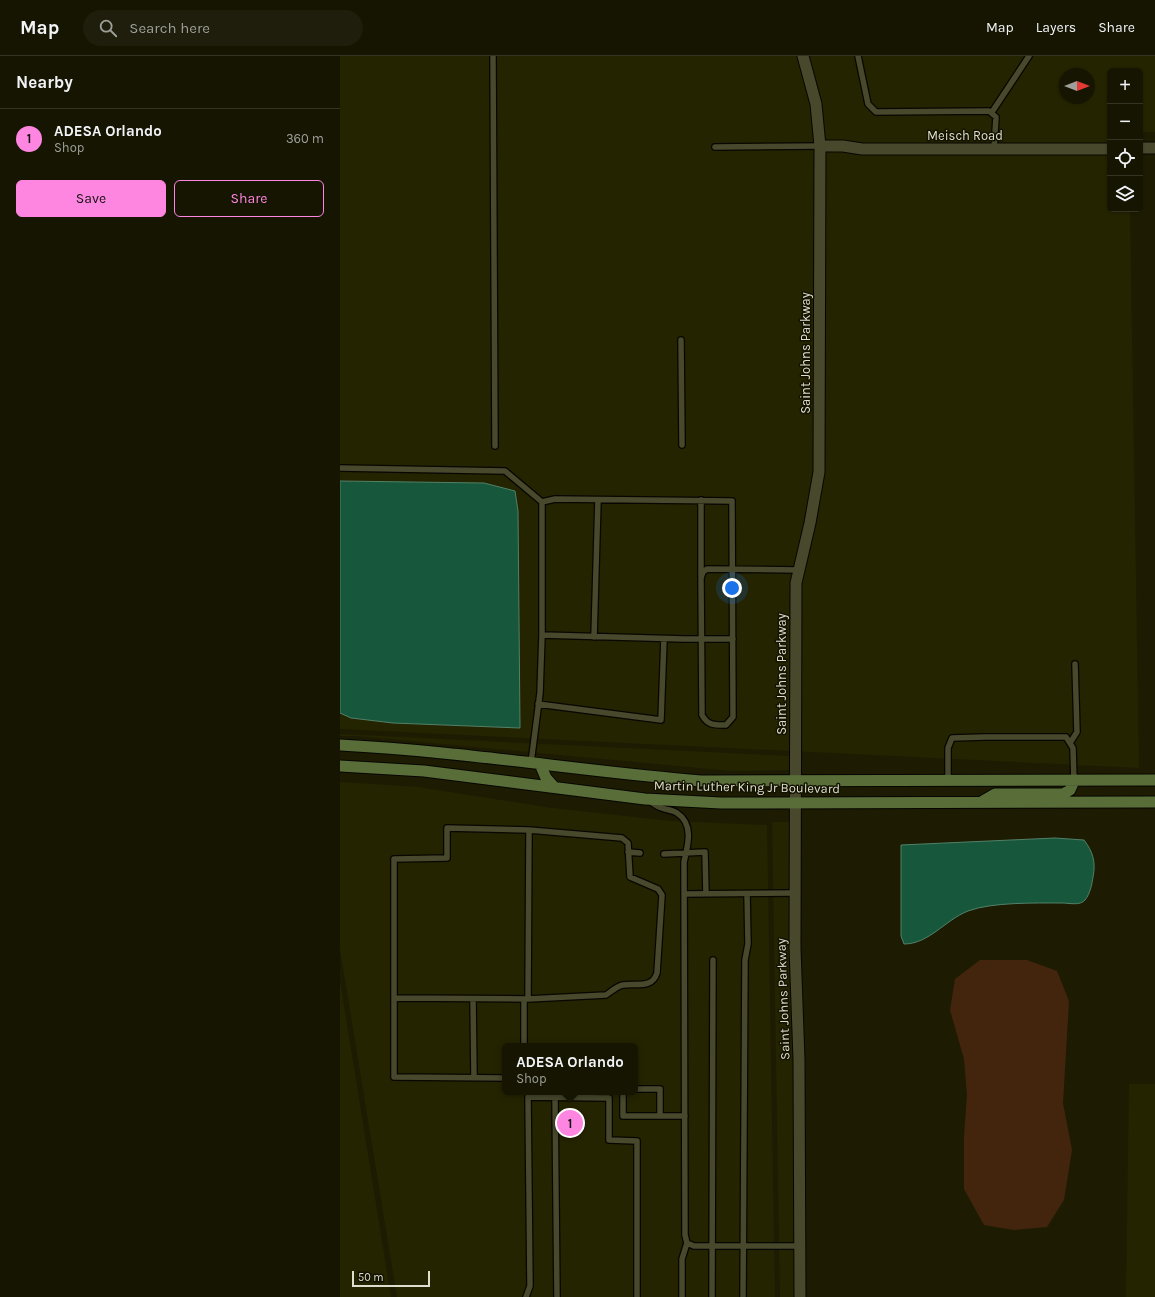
<!DOCTYPE html>
<meta charset="utf-8">
<style>
:root{--surface:#161502;--page:#1f1e0c;--text:#f1f3f6;--muted:#9e9f99;--line:#353424;--accent:#fe85e0}
body{margin:0;font-family:Karla,sans-serif;background:var(--page);color:var(--text)}
.controls{position:absolute;right:12px;top:12px;display:grid;overflow:hidden;border-radius:6px;box-shadow:0 1px 3px #0004}
.controls button{width:36px;height:36px;display:grid;place-items:center;padding:0;border:0;border-bottom:1px solid var(--line);background:var(--surface);color:var(--text);font:20px sans-serif}
.compass{position:absolute;left:719px;top:12px;width:36px;height:36px;border-radius:50%;background:var(--surface);box-shadow:0 1px 3px #0004;rotate:90deg}
.scale{position:absolute;left:12px;bottom:10px;width:78px;box-sizing:border-box;padding-left:4px;border:2px solid #dddece;border-top:0;font-size:11px;line-height:14px;white-space:nowrap;color:#dddece;-webkit-text-stroke:3px #141300;paint-order:stroke}
.you{position:absolute;left:392px;top:532px;width:14px;height:14px;margin:-10px;border:3px solid #fff;border-radius:50%;background:#1a73e8;box-shadow:0 0 0 6px #1a73e833}
.badge{display:grid;place-items:center;width:26px;height:26px;border-radius:50%;background:var(--accent);color:#111;font-size:13px;font-weight:700}
.pin{position:absolute;translate:-50% -50%;border:2px solid #fff;box-shadow:0 1px 4px #0006}
.popup{position:absolute;left:162px;top:987px;width:136px;height:52px;box-sizing:border-box;display:grid;place-content:center;border-radius:6px;background:var(--surface);filter:drop-shadow(0 1px 3px #0005);font-size:13px;white-space:nowrap;color:var(--muted)}
.popup b{font-size:15px;color:var(--text)}
.popup::after{content:'';position:absolute;left:50%;top:100%;margin-left:-8px;border:8px solid transparent;border-top-color:var(--surface)}
.list{margin:0;padding:0;list-style:none}
h2{display:flex;justify-content:space-between;align-items:center;height:52px;margin:0;padding:0 16px;font-size:17px}
h2 small{font-size:13px;font-weight:400;color:var(--muted)}
.list li{display:grid;grid-template-columns:26px 1fr auto;gap:12px;align-items:center;box-sizing:border-box;height:60px;padding:0 16px;border-top:1px solid var(--line)}
.list b{display:block;font-size:15px;white-space:nowrap}
.list p{margin:0;font-size:13px;white-space:nowrap;color:var(--muted)}
.list em{font-size:13px;font-style:normal;color:var(--muted)}
.actions{display:flex;gap:8px;padding:12px 16px}
.actions a{flex:1;padding:9px 0;border:1px solid var(--accent);border-radius:6px;text-align:center;font-size:14px;color:var(--accent)}
.actions .main{background:var(--accent);color:#111}
.icon{flex:none;width:22px;height:22px;fill:none;stroke:currentColor;stroke-width:2;stroke-linecap:round;stroke-linejoin:round}
.map{position:relative;flex:none;width:815px;height:1241px;overflow:hidden}
header{display:flex;align-items:center;gap:24px;box-sizing:border-box;height:56px;padding:0 20px;background:var(--surface);border-bottom:1px solid var(--line)}
header strong{font-size:19px}
nav{display:flex;gap:22px;margin-inline-start:auto;font-size:14px}
.search{width:280px;height:36px;background:var(--page);display:flex;align-items:center;gap:10px;box-sizing:border-box;padding:0 14px;border-radius:22px;color:var(--muted);font-size:15px}
main{display:flex}
aside{flex:1;background:var(--surface)}
.map>svg:first-child{display:block}
</style>
<header>
<strong>Map</strong>
<div class="search"><svg class="icon" aria-label="search" viewBox="0 0 24 24"><circle cx="10" cy="10" r="6"/><path d="M15 15l6 6"/></svg>Search here</div>
<nav><a>Map</a><a>Layers</a><a>Share</a></nav>
</header>
<main>
<aside>
<h2>Nearby<small></small></h2>
<ul class="list">
<li><span class="badge">1</span><div><b>ADESA Orlando</b><p>Shop</p></div><em>360 m</em></li>
</ul>
<div class="actions"><a class="main">Save</a><a>Share</a></div>
</aside>
<div class="map">
<svg width="815" height="1241" viewBox="0 0 815 1241">
<rect width="100%" height="100%" fill="#1d1c03"/>
<path fill="#252401" fill-rule="evenodd" d="M0,0H815V76H800V15H770V153H790L799,712L0,673ZM725,18H749V42H725Z
M0,678L449,700V714L391,715L18,680H0Z
M0,726L78,731L212,752L331,765L427,769L435,1241H57L0,893ZM165,990H295V1036H165Z
M432,766H449V892L454,1004V1241H440Z
M0,925L51,1241H0Z
M789,1028H815V1241H786Z"/>
<path fill="#43250d" d="M640,904H687L717,915L729,945L723,1047L732,1094L724,1144L707,1171L674,1174L644,1169L624,1133V1081L627,1039L624,1003L610,954L615,923Z"/>
<path fill="#17583c" stroke="#528068" d="M0,425L144,427L175,435L178,455L180,672L53,667L11,662L0,657Z
M715,782L744,784C753,796 756,806 753,821C752,828 750,838 745,844C740,850 729,847 722,847C695,847 652,846 628,855C605,864 589,888 564,888L561,880V789Z"/>
<g fill="none" stroke-linecap="round" stroke-linejoin="round">
<defs>
<path id="service" d="M153,0L155,390
M518,0L528,48L536,56L649,55L656,61L654,93
M652,56L689,0
M375,91L480,90
M341,284L342,389
M0,412L165,415L202,446
M361,444V520
M254,581L258,444
M393,583H344L202,579V446L215,443L392,445L393,661L386,669C375,669 368,670 362,659L361,522L363,516L367,513L459,514
M198,648L321,664L324,583
M730,687L737,676L735,608
M191,707L200,637L202,579
M608,725V692L612,682L645,681H726L733,692L734,725
M311,746C314,748 318,751 322,752C327,754 333,754 337,757C354,768 348,789 344,806L345,1179L347,1187L354,1190H460
M288,796L300,797
M324,798L365,796L366,838
M344,838L455,837
M54,942L188,943L189,774L107,772V802L54,803V1021L165,1022
M133,943L134,1021
M184,943V990
M188,943L266,939C272,935 277,930 283,929C297,927 312,933 317,917L322,839L318,833L290,821L288,787L282,782L189,774
M295,1033H320V1060
M283,1036V1060H345
M215,1041L217,1241
M186,1241L190,1230L188,1041L269,1042V1084L297,1085V1241
M342,1241V1203L347,1187
M372,1241L373,904
M403,1241L405,904L408,888L407,838"/>
<path id="minor" d="M480,90H503L522,93H770
M800,92H815"/>
<path id="tertiary" d="M460,1241L459,1004L455,892L456,527L470,467L479,416L480,90L476,48L463,0"/>
<path id="secondary" d="M0,689C121,695 240,715 361,725L815,724
M200,708L206,722L214,731
M0,710L84,715L305,743L381,747L815,746
M643,745L655,738H723L730,734L734,725"/>
</defs>
<use href="#service" stroke="#070600" stroke-width="8"/>
<use href="#minor" stroke="#070600" stroke-width="13"/>
<use href="#tertiary" stroke="#070600" stroke-width="13"/>
<use href="#secondary" stroke="#070600" stroke-width="13"/>
<use href="#service" stroke="#47482c" stroke-width="5.5"/>
<use href="#minor" stroke="#47482c" stroke-width="11"/>
<use href="#tertiary" stroke="#47482c" stroke-width="11"/>
<use href="#secondary" stroke="#596d39" stroke-width="11"/>
</g>
<g text-anchor="middle" dominant-baseline="central" stroke-width="3" stroke-linejoin="round" paint-order="stroke">
<g font-size="13" fill="#dddece" stroke="#141300">
<text x="625" y="79">Meisch Road</text>
<text transform="translate(465 297) rotate(-90)">Saint Johns Parkway</text>
<text transform="translate(441 618) rotate(-90)">Saint Johns Parkway</text>
<text transform="translate(407 731) rotate(1)">Martin Luther King Jr Boulevard</text>
<text transform="translate(443 943) rotate(-92)">Saint Johns Parkway</text>
</g>
</g>
</svg>
<div class="controls">
<button>+</button>
<button>−</button>
<button><svg class="icon" aria-label="locate" viewBox="0 0 24 24"><circle cx="12" cy="12" r="6"/><path d="M12 2v4M12 18v4M2 12h4M18 12h4"/></svg></button>
<button><svg class="icon" aria-label="layers" viewBox="0 0 24 24"><path d="M12 4l9 5-9 5-9-5zM3 14l9 5 9-5"/></svg></button>
</div>
<svg class="compass" viewBox="-18 -18 36 36"><path d="M0-13l5 13h-10z" fill="#e53935"/><path d="M0 13l5-13h-10z" fill="#9e9f99"/></svg>
<div class="scale">50 m</div>
<div class="you"></div>
<div class="pin badge" style="left:230px;top:1067px">1</div>
<div class="popup"><b>ADESA Orlando</b>Shop</div>
</div>
</main>
